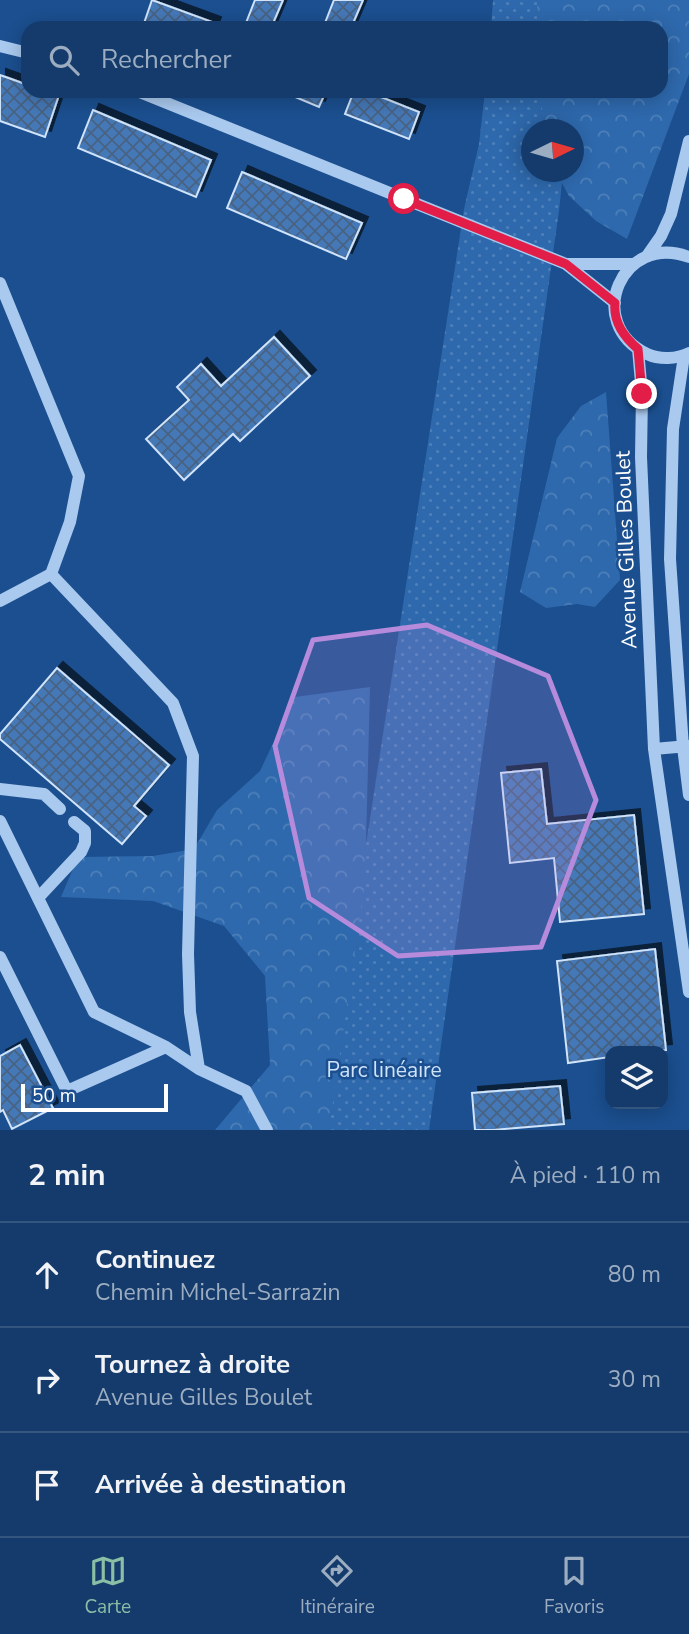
<!DOCTYPE html>
<html lang="fr">
<meta charset="utf-8">
<style>
:root{--surface:#143b6b;--page:#1d4271;--text:#f1f3f6;--muted:#9dadc1;--line:#33557e;--accent:#8abfa5}
body{margin:0;font-family:"Nunito Sans",sans-serif;background:var(--page);color:var(--text)}
.controls{position:absolute;right:21px;bottom:21px;display:grid;overflow:hidden;border-radius:14px;box-shadow:0 4px 18px #0003}
.controls button{width:63px;height:63px;display:grid;place-items:center;padding:0;border:0;border-bottom:2px solid var(--line);background:var(--surface);color:var(--text);font:35px sans-serif}
.compass{position:absolute;left:521px;top:119px;width:63px;height:63px;border-radius:50%;background:var(--surface);box-shadow:0 4px 18px #0003;rotate:85deg}
.scale{position:absolute;left:21px;bottom:18px;width:147px;box-sizing:border-box;padding-left:7px;border:4px solid #fff;border-top:0;font-size:19px;line-height:24px;white-space:nowrap;color:#fff;-webkit-text-stroke:5px #1b4f8f;paint-order:stroke}
.stop{position:absolute;width:21px;height:21px;margin:-16px;border:5px solid #e11d48;border-radius:50%;background:#fff}
.stop.end{background:#e11d48;border-color:#fff;box-shadow:0 2px 7px #0008}
.list{margin:0;padding:0;list-style:none}
h2{display:flex;justify-content:space-between;align-items:center;height:91px;margin:0;padding:0 28px;font-size:30px}
h2 small{font-size:23px;font-weight:400;color:var(--muted)}
.list li{display:grid;grid-template-columns:46px 1fr auto;gap:21px;align-items:center;box-sizing:border-box;height:105px;padding:0 28px;border-top:2px solid var(--line)}
.list b{display:block;font-size:26px;white-space:nowrap}
.list p{margin:0;font-size:23px;white-space:nowrap;color:var(--muted)}
.list em{font-size:23px;font-style:normal;color:var(--muted)}
.icon{flex:none;width:38px;height:38px;fill:none;stroke:currentColor;stroke-width:2;stroke-linecap:round;stroke-linejoin:round}
.map{position:relative;flex:none;width:689px;height:1130px;overflow:hidden}
.search{position:absolute;background:var(--surface);box-shadow:0 4px 18px #0003;left:21px;right:21px;top:21px;height:77px;display:flex;align-items:center;gap:18px;box-sizing:border-box;padding:0 24px;border-radius:21px;color:var(--muted);font-size:26px}
.sheet{height:406px;background:var(--surface)}
nav{display:flex;justify-content:space-around;align-items:center;box-sizing:border-box;height:98px;border-top:2px solid var(--line);background:var(--surface);font-size:19px;color:var(--muted)}
nav a{display:grid;justify-items:center;gap:4px}
nav .on{color:var(--accent)}
.map>svg:first-child{display:block}
</style>
<div class="map">
<svg width="689" height="1130" viewBox="0 0 689 1130">
<defs>
<pattern id="grass-dots" width="8" height="8" patternUnits="userSpaceOnUse" patternTransform="scale(1.75)"><rect width="8" height="8" fill="#2e69ad"/><path d="M2 2h.1M6 6h.1" fill="none" stroke="#4d80b9" stroke-width="1.8" stroke-linecap="round"/></pattern>
<pattern id="forest-crowns" width="20" height="18" patternUnits="userSpaceOnUse" patternTransform="scale(1.75)"><rect width="20" height="18" fill="#2e69ad"/><path d="M2 6a3 3 0 1 1 6 0M12 15a3 3 0 1 1 6 0" fill="none" stroke="#4d80b9"/></pattern>
<pattern id="building-cross-hatch" width="8" height="8" patternUnits="userSpaceOnUse" patternTransform="scale(1.75)"><rect width="8" height="8" fill="#4478b7"/><path d="M0 0l8 8M0 8l8-8" fill="none" stroke="#486282"/></pattern>
<filter id="shadow"><feDropShadow dx="6" dy="-6" stdDeviation="0" flood-color="#0009"/></filter>
</defs>
<rect width="100%" height="100%" fill="#1b4f8f"/>
<path fill="url(#grass-dots)" d="M493,0H579L576,28H491Z
M485,91H570L567,129L532,130V172H563L559,211L429,1130H322L464,209L479,144Z"/>
<path fill="url(#forest-crowns)" d="M537,0H689V74L627,239L596,221L569,196L556,172H574V130L543,129L541,91H661V28H538Z
M606,392L620,580L595,607L577,604L546,608L520,592L557,438L581,406Z
M370,687L365,881L329,1130H215L270,1065L265,976L224,926L153,901L61,897L78,857L153,856L194,849L217,810L260,771L295,697Z"/>
<path fill="url(#building-cross-hatch)" stroke="#cfe3fa" stroke-width="2" filter="url(#shadow)" d="M152,0L215,23L213,28H149L143,26Z
M255,0H283L271,28H244Z
M334,0H363L351,28H323Z
M0,75L28,85V91H46L59,95L45,137L0,121Z
M297,91H326L319,107L295,97Z
M354,91H366L419,112L409,139L345,114Z
M93,110L211,160L196,197L78,148Z
M242,172L362,223L346,259L227,208Z
M274,337L310,376L240,441L233,434L184,480L146,439L189,400L177,387L201,364L221,386Z
M57,668L169,765L134,806L146,816L122,844L0,739V734Z
M541,769L547,824L634,815L644,914L560,922L554,858L510,863L501,773Z
M655,949L666,1050L654,1051H610V1057L568,1063L557,961Z
M20,1045L53,1108L12,1129L3,1110L0,1112V1056Z
M560,1086L564,1124L493,1130H475L472,1093Z"/>
<g fill="none" stroke-linecap="round" stroke-linejoin="round">
<path stroke="#a9c9ee" stroke-width="12" d="M0,46L28,53
M137,91L566,264
M647,256L661,236L671,214L689,141
M689,257C622,232 583,323 647,354C660,360 677,359 689,353
M0,283L79,476L70,522L51,574L173,703L193,756L188,954L190,1012L199,1069
M615,303L566,264H633
M638,349L642,394L641,457L654,749L689,992
M684,356L673,429L670,559L683,747L689,795
M0,601L51,574
M654,749L688,746
M0,789L44,794L60,809
M0,821L94,1012L166,1047L199,1069L246,1091L267,1130
M38,898L81,852L85,843V831L74,822
M0,957L67,1091L166,1047"/>
</g>
<g fill="none" stroke-linecap="round" stroke-linejoin="round">
<path stroke="#e11d48" stroke-width="9" d="M404,199L566,264L615,303C613,322 624,337 638,349L642,394"/>
</g>
<path fill="#b68bdc" fill-opacity="0.2" stroke="#b68bdc" stroke-width="5" stroke-linejoin="round" d="M427,625L548,676L596,800L541,947L398,956L309,898L275,746L313,640Z"/>
<g text-anchor="middle" dominant-baseline="central" stroke-width="5" stroke-linejoin="round" paint-order="stroke">
<g font-size="21" fill="#fff" stroke="#1b4f8f">
<text transform="translate(626 550) rotate(-92)">Avenue Gilles Boulet</text>
</g>
<g font-size="21" fill="#cfe3fa" stroke="#1b4f8f">
<text x="384" y="1070">Parc linéaire</text>
</g>
</g>
</svg>
<div class="controls">
<button><svg class="icon" aria-label="layers" viewBox="0 0 24 24"><path d="M12 4l9 5-9 5-9-5zM3 14l9 5 9-5"/></svg></button>
</div>
<svg class="compass" viewBox="-18 -18 36 36"><path d="M0-13l5 13h-10z" fill="#e53935"/><path d="M0 13l5-13h-10z" fill="#9dadc1"/></svg>
<div class="scale">50 m</div>
<div class="stop" style="left:404px;top:199px"></div>
<div class="stop end" style="left:642px;top:394px"></div>
<div class="search"><svg class="icon" aria-label="search" viewBox="0 0 24 24"><circle cx="10" cy="10" r="6"/><path d="M15 15l6 6"/></svg>Rechercher</div>
</div>
<section class="sheet">
<h2>2 min<small>À pied · 110 m</small></h2>
<ul class="list">
<li><svg class="icon" aria-label="ahead" viewBox="0 0 24 24"><path d="M12 20V5M6 11l6-6 6 6"/></svg><div><b>Continuez</b><p>Chemin Michel-Sarrazin</p></div><em>80 m</em></li>
<li><svg class="icon" aria-label="right" viewBox="0 0 24 24"><path d="M7 20v-9h11M14 6l5 5-5 5"/></svg><div><b>Tournez à droite</b><p>Avenue Gilles Boulet</p></div><em>30 m</em></li>
<li><svg class="icon" aria-label="arrive" viewBox="0 0 24 24"><path d="M6 21V4h12l-3 4 3 4H6"/></svg><div><b>Arrivée à destination</b></div></li>
</ul>
</section>
<nav>
<a class="on"><svg class="icon" aria-label="map" viewBox="0 0 24 24"><path d="M3 6l6-2 6 2 6-2v14l-6 2-6-2-6 2zM9 4v14M15 6v14"/></svg>Carte</a>
<a><svg class="icon" aria-label="directions" viewBox="0 0 24 24"><path d="M12 3l9 9-9 9-9-9zM9 14v-3h6M13 9l2 2-2 2"/></svg>Itinéraire</a>
<a><svg class="icon" aria-label="saved" viewBox="0 0 24 24"><path d="M7 4h10v16l-5-4-5 4z"/></svg>Favoris</a>
</nav>
